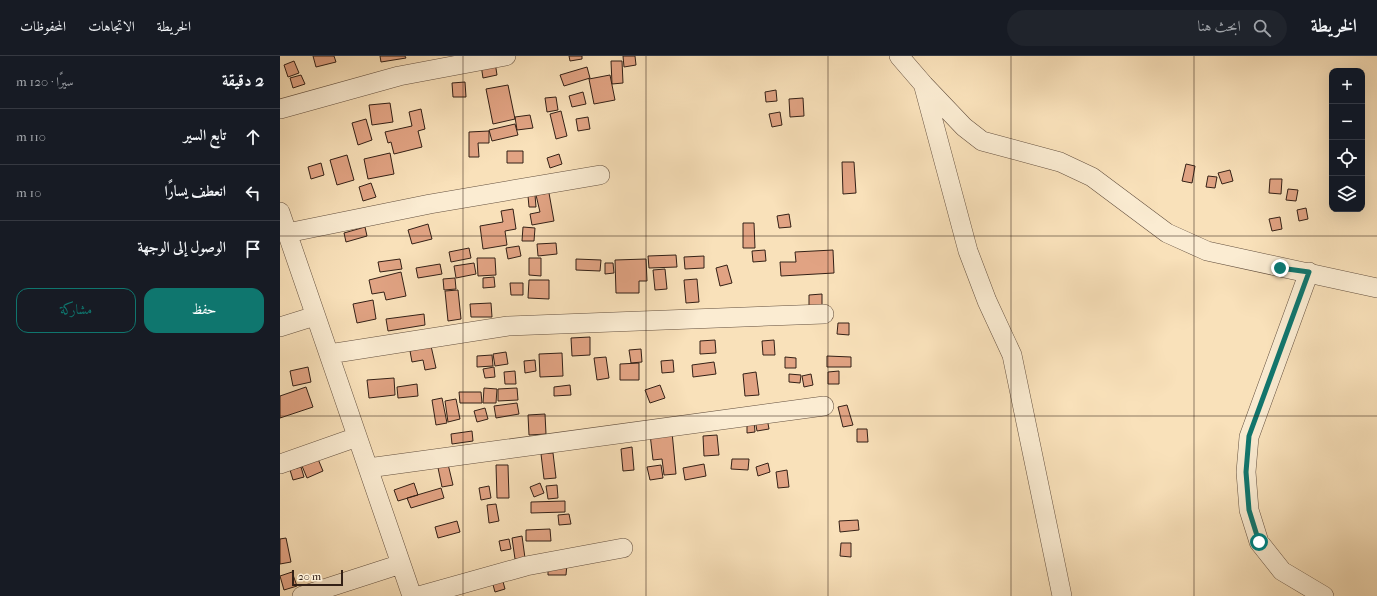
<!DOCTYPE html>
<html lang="ar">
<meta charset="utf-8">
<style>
:root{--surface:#171b24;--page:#20242c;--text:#f1f3f6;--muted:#9ea1a6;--line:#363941;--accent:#0f766e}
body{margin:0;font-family:"IM FELL French Canon",Amiri,serif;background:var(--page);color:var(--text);direction:rtl}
.controls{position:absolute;right:12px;top:12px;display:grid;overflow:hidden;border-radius:8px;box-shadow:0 4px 16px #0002}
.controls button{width:36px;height:36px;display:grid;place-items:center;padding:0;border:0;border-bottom:1px solid var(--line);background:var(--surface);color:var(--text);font:20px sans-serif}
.scale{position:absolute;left:12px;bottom:10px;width:51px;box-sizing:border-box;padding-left:4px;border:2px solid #332016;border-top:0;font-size:11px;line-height:14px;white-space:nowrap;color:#332016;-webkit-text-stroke:3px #fbecd2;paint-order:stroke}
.stop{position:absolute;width:12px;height:12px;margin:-9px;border:3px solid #0f766e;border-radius:50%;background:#fff}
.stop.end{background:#0f766e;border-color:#fff;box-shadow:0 1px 4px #0008}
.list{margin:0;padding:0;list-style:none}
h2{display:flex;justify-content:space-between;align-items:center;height:52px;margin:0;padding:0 16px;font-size:17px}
h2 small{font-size:13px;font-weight:400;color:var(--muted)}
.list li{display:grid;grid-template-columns:26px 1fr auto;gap:12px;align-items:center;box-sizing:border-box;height:56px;padding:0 16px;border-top:1px solid var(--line)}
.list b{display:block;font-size:15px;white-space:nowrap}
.list em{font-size:13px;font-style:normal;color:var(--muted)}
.actions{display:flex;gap:8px;padding:12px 16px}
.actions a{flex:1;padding:9px 0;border:1px solid var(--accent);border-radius:12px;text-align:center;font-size:14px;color:var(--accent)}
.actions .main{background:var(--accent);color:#fff}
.icon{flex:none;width:22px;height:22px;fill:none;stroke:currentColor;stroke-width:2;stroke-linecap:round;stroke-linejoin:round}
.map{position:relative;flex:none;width:1097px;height:540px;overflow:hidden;direction:ltr}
header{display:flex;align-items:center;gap:24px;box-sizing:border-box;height:56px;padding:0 20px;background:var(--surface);border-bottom:1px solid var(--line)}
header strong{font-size:19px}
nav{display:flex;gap:22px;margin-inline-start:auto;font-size:14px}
.search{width:280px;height:36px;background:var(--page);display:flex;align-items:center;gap:10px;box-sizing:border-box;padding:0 14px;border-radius:22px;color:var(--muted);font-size:15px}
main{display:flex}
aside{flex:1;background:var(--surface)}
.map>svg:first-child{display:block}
</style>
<header>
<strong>الخريطة</strong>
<div class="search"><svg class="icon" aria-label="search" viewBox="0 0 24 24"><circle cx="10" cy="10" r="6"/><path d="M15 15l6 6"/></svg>ابحث هنا</div>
<nav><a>الخريطة</a><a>الاتجاهات</a><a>المحفوظات</a></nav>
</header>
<main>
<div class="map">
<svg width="1097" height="540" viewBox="0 0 1097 540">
<rect width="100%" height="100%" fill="#f9e1ba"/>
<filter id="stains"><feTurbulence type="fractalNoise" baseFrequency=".005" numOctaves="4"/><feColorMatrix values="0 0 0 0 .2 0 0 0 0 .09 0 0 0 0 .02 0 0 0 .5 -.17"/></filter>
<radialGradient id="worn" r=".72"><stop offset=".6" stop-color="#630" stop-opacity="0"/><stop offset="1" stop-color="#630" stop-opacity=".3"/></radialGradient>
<path fill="#e1a383" stroke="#332016" d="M33,0H54L56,6L36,11Z
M100,0H125L126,2L101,6Z
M289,0H302V3L290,5Z
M343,0H355L356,9L344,11Z
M14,5L19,17L8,21L4,9Z
M331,5H342L343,27L332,28Z
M215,6L217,19L203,22L201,9Z
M307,11L310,22L284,30L280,19Z
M21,19L25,28L13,32L10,22Z
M330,19L335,44L314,48L309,23Z
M185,26L186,41H173L172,27Z
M228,29L235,63L213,68L206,33Z
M496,34L497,45L486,46L485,36Z
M303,36L306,48L292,51L289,40Z
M276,41L278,54L267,56L265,42Z
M523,42L524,60L510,61L509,43Z
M110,47L113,66L92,69L89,49Z
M141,53L145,73L138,75L142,91L114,98L111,86L108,87L105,76L132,70L129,56Z
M281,55L287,80L276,83L270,58Z
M500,56L502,69L492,71L489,58Z
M250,59L253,72L237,74L235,61Z
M308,61L310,73L298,75L296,63Z
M86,63L92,84L78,89L72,67Z
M235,68L238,79L212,85L209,74Z
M209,75V87H198L199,101H189V76Z
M227,95H243V107H227Z
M110,97L114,118L88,123L84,103Z
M279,98L282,108L270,112L267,102Z
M67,99L74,124L57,129L50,104Z
M562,106H574L576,137L563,138Z
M41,107L44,119L31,123L28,111Z
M906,108L915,110L912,127L902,125Z
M950,114L953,125L942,128L938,117Z
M928,120L937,121L935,132L926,131Z
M990,123H1002L1001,138L989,137Z
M91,127L96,141L83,145L79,131Z
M1008,133L1018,134L1016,145L1006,144Z
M269,137L274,165L252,169L250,158L260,156L256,139Z
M255,139L256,151H249L248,140Z
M1026,152L1028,163L1019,165L1017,154Z
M233,153L236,173L225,175L227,189L203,193L200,170L223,166L221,155Z
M509,158L511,171L499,172L497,160Z
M1000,161L1002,173L992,175L989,163Z
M463,167H474L475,192H463Z
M148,168L152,183L132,188L128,174Z
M85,171L87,180L66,186L64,177Z
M243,171L255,172L254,185H242Z
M276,187L277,198L258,200L257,188Z
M239,190L241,200L228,203L226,192Z
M189,192L191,202L171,206L169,196Z
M485,194L486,205L473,206L472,195Z
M553,194L554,217L501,220L500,206H516L515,196Z
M396,199L397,211L369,212L368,200Z
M424,200V212L405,213L404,201Z
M197,202H215L216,219L198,220Z
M249,202H261V220L249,219Z
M120,203L122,213L100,216L98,206Z
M296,203L321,204L320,215L296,214Z
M366,203L367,225H359V237H336L335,204Z
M194,207L196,218L176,222L174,210Z
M325,207H333L334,217L325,218Z
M160,208L162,218L138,222L136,212Z
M447,209L452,227L440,230L436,212Z
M385,213L387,233L375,234L373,214Z
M121,216L126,240L106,244L104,236L92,238L89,224Z
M214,221L215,231L203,232V222Z
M175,222L176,233L164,234L163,223Z
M417,223L419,246L406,247L404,224Z
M249,224H269V243L248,242Z
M230,227H243V239H231Z
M178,234L181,263L168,265L165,235Z
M542,238V251H529V239Z
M93,244L96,263L77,267L73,248Z
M211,247L212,261H191L190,248Z
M144,258L145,269L108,275L106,263Z
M558,267H569V279L557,278Z
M310,281V299L292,300L291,282Z
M435,284L436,297L420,298V285Z
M494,284L495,299H483L482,285Z
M151,290L156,312L145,314L143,304L132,306L130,295Z
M361,293L362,306L351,307L349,294Z
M226,296L228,308L215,310L213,298Z
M282,297L283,320L260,321L259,298Z
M212,299L213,310L197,311V300Z
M547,300L571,301V311H547Z
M326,301L329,322L317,324L314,302Z
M505,301L516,302V312H505Z
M255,304L256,315L245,317L244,305Z
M393,304L394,316L382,317L381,305Z
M434,306L436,318L413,321L412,309Z
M359,307V324H340V308Z
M28,311L31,326L13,330L10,315Z
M214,311L215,321L205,322L203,313Z
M235,315L236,328H225L224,316Z
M559,315V328H548V316Z
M476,316L479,339L465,340L463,318Z
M509,318L521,319L520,327L509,326Z
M531,318L533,329L524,331L522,320Z
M114,322L115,339L89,342L87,324Z
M137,328L138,340L118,342L117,331Z
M290,329L291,339L274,340V331Z
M380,329L385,342L370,347L365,334Z
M26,331L33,351L0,362V340Z
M204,332L217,333L216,347H203Z
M237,332L238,344L218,345V333Z
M179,336H201L202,347H180Z
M162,342L167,367L156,369L152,344Z
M176,343L180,363L168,366L165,345Z
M237,347L239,358L216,362L214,350Z
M567,349L573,369L563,371L558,351Z
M205,352L208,363L197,366L194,355Z
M265,358L266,378L249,379L248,359Z
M487,362L489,373L477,375L475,364Z
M474,364L475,376L467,377V365Z
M577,373H587L588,386H577Z
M192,375L193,385L172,388L171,378Z
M392,376L396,418L384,419L382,403L373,404L370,378Z
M437,379L439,399L424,400L423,380Z
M352,391L354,414L343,415L341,393Z
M273,397L276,422L264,423L261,398Z
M38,403L43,415L27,422L22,410Z
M452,403H469L468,414L451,413Z
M167,404L173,429L162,431L157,407Z
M488,407L490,416L478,420L476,411Z
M424,408L426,420L405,424L403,412Z
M216,409H228L229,442H217Z
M381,409L383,422L370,424L367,411Z
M21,411L24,421L13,424L10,414Z
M507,414L509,431L498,432L496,416Z
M134,427L138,439L118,445L114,434Z
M260,427L264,437L254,441L250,431Z
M277,429L278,442L268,443L266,430Z
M209,430L211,442L201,444L199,432Z
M161,432L164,442L131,452L127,442Z
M285,445V456L251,457V446Z
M216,448L219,465L209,467L207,449Z
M289,458L291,468L279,469L278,459Z
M578,464L579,474L560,476L559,465Z
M177,465L180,476L158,482L155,471Z
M270,473L271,485H246V474Z
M242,480L245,502L235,503L232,482Z
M6,482L11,506L0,508V483Z
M229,483L231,493L221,495L219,485Z
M561,487H571V501L560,500Z
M268,508H287L286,519H268Z
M12,516L17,530L4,534L0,520Z
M222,522L225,533L215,536L212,525Z"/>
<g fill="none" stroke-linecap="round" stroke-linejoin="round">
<defs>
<path id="minor" d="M619,0L644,29L684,71L702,85L780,106L812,121L887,177L927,195L1097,232
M644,31L688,195L707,245L732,299L782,540
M0,53L119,20L226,0
M0,156L132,540
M7,177L150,148L320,119
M1029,216L969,381L966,416L969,454L979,486L1002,515L1044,540
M0,271L35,260
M49,298L228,270L544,258
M0,408L77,381
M88,412L544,350
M22,540L121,508
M139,540L246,510L343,492"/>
</defs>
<use href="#minor" stroke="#64503f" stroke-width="20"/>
<use href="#minor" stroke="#fbecd2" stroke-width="19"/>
</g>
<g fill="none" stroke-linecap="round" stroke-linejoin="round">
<path stroke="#0f766e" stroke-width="5" d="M979,486L969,454L966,416L969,380L1029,216L1000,212"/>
</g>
<path fill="none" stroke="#332016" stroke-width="1" stroke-opacity="0.55" d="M183,0V540M366,0V540M548,0V540M731,0V540M914,0V540M0,180H1097M0,360H1097"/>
<rect width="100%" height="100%" filter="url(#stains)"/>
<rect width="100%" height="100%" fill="url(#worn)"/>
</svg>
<div class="controls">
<button>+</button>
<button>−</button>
<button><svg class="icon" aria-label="locate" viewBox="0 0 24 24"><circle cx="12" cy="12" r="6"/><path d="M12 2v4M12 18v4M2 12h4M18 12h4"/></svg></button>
<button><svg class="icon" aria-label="layers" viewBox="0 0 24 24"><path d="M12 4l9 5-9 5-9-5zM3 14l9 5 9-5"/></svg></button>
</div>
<div class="scale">20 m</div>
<div class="stop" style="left:979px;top:486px"></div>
<div class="stop end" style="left:1000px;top:212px"></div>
</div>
<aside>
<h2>2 دقيقة<small>سيرًا · 120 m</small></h2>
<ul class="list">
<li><svg class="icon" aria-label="ahead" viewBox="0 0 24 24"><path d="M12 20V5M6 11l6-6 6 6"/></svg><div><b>تابع السير</b></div><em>110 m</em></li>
<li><svg class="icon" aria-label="left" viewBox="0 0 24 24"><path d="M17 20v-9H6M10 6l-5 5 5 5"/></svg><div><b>انعطف يسارًا</b></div><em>10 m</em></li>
<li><svg class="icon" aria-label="arrive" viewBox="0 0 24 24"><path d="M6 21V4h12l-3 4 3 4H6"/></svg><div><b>الوصول إلى الوجهة</b></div></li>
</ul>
<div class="actions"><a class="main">حفظ</a><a>مشاركة</a></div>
</aside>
</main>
